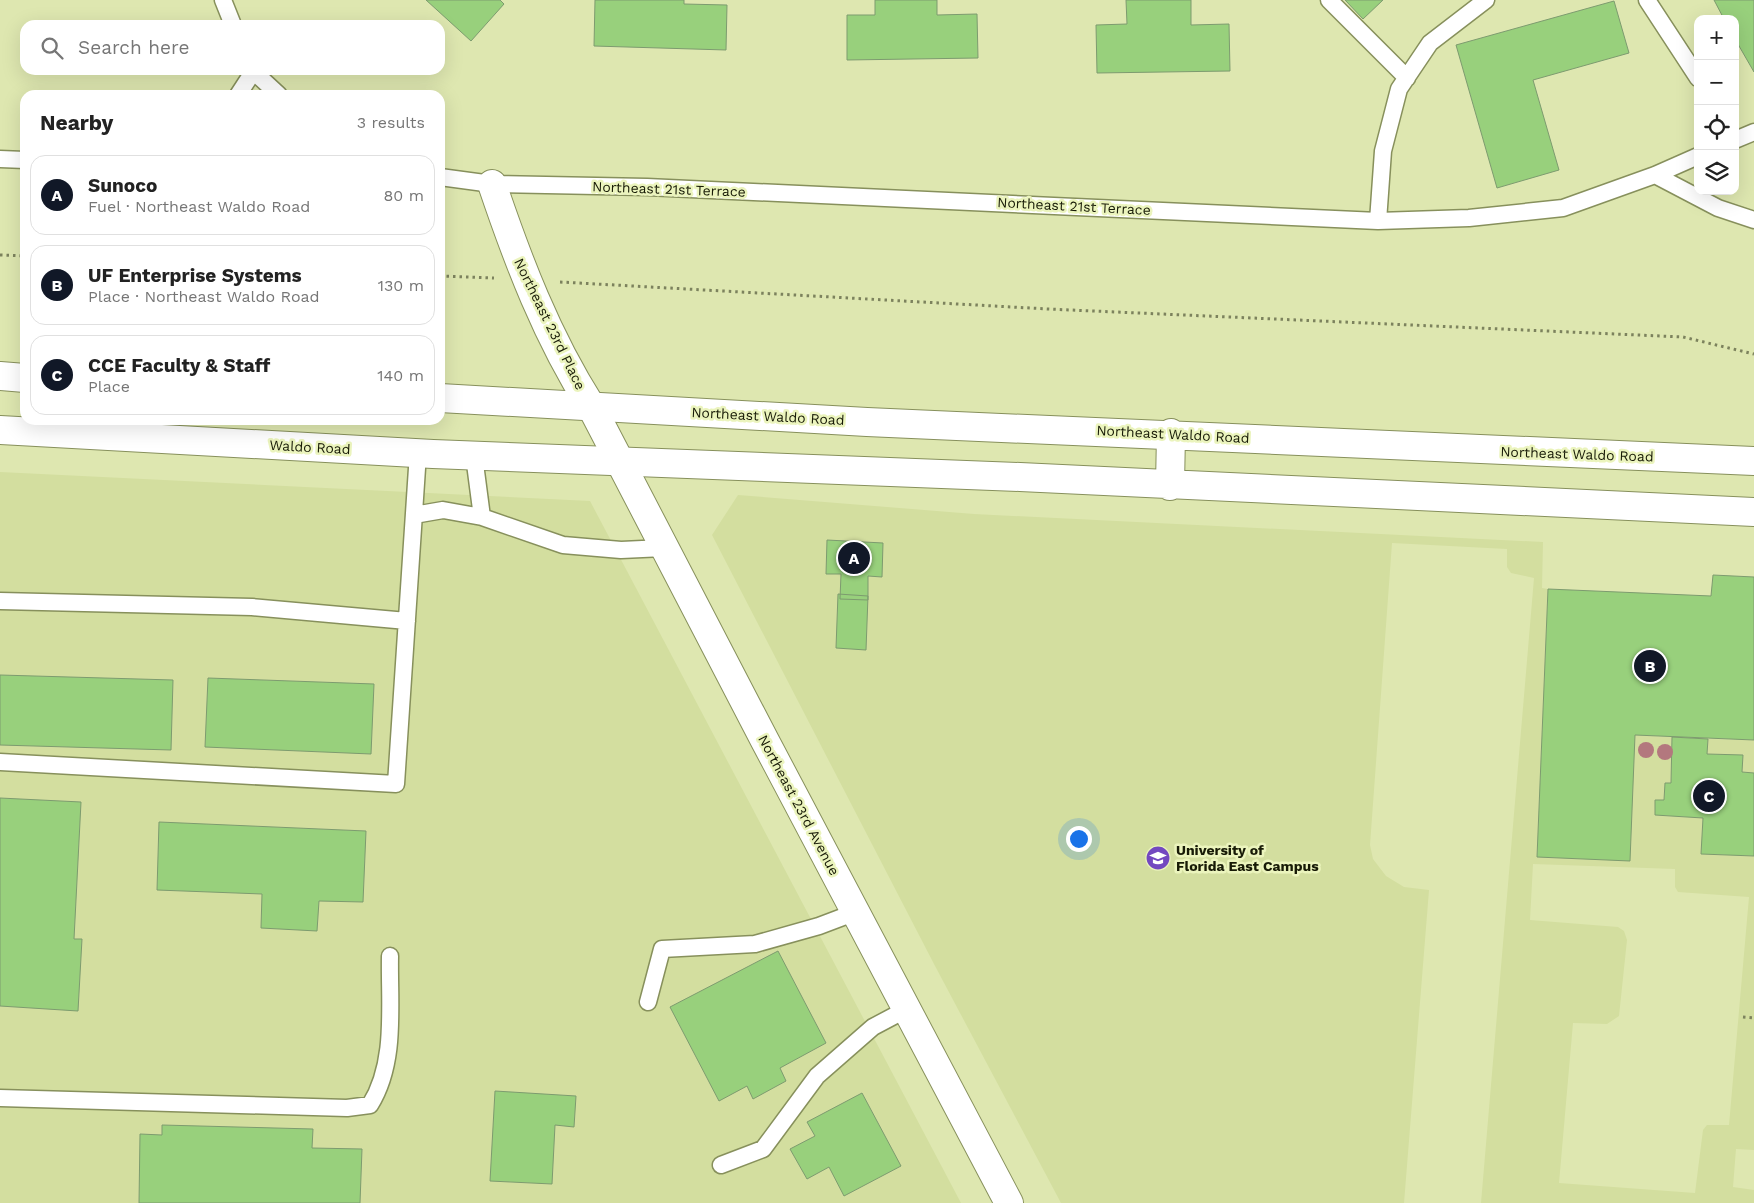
<!DOCTYPE html>
<meta charset="utf-8">
<style>
:root{--surface:#fff;--page:#f2f2f2;--text:#222;--muted:#767676;--line:#e0e0e0;--accent:#111827}
body{margin:0;font-family:"Work Sans",sans-serif;background:var(--page);color:var(--text)}
.controls{position:absolute;right:15px;top:15px;display:grid;overflow:hidden;border-radius:10px;box-shadow:0 5px 20px #0002}
.controls button{width:45px;height:45px;display:grid;place-items:center;padding:0;border:0;border-bottom:1px solid var(--line);background:var(--surface);color:var(--text);font:25px sans-serif}
.you{position:absolute;left:1078px;top:838px;width:18px;height:18px;margin:-12px;border:4px solid #fff;border-radius:50%;background:#1a73e8;box-shadow:0 0 0 8px #1a73e833}
.badge{display:grid;place-items:center;width:32px;height:32px;border-radius:50%;background:var(--accent);color:#fff;font-size:16px;font-weight:700}
.pin{position:absolute;translate:-50% -50%;border:2px solid #fff;box-shadow:0 1px 5px #0006}
.list{margin:0;padding:0;list-style:none}
h2{display:flex;justify-content:space-between;align-items:center;height:65px;margin:0;padding:0 20px;font-size:21px}
h2 small{font-size:16px;font-weight:400;color:var(--muted)}
.list li{display:grid;grid-template-columns:32px 1fr auto;gap:15px;align-items:center;box-sizing:border-box;height:80px;margin:0 10px 10px;padding:0 10px;border:1px solid var(--line);border-radius:15px}
.list b{display:block;font-size:19px;white-space:nowrap}
.list p{margin:0;font-size:16px;white-space:nowrap;color:var(--muted)}
.list em{font-size:16px;font-style:normal;color:var(--muted)}
.icon{flex:none;width:28px;height:28px;fill:none;stroke:currentColor;stroke-width:2;stroke-linecap:round;stroke-linejoin:round}
.map{position:relative;flex:none;width:1754px;height:1203px;overflow:hidden}
.search{position:absolute;background:var(--surface);box-shadow:0 5px 20px #0002;left:20px;top:20px;width:425px;height:55px;display:flex;align-items:center;gap:12px;box-sizing:border-box;padding:0 18px;border-radius:15px;color:var(--muted);font-size:19px}
.panel{position:absolute;background:var(--surface);box-shadow:0 5px 20px #0002;left:20px;top:90px;width:425px;height:335px;border-radius:15px}
.map>svg:first-child{display:block}
</style>
<div class="map">
<svg width="1754" height="1203" viewBox="0 0 1754 1203">
<rect width="100%" height="100%" fill="#dee7b0"/>
<path fill="#d3de9f" fill-rule="evenodd" d="M0,472L590,501L961,1203H0Z
M738,495L974,514L1543,542L1542,588L1548,589L1537,857L1635,735L1672,737L1671,783H1665L1664,800H1655V815L1703,818L1702,854L1754,856V1150L1736,1149L1733,1187L1754,1190V1203H1481L1534,578L1511,573L1507,567V549L1392,543L1370,845L1373,859L1386,876L1404,887L1429,890L1404,1203H1061L934,964L712,535ZM1533,864L1675,869V887L1678,892L1749,897L1729,1125H1707L1703,1130L1695,1193L1559,1183L1573,1023L1607,1024L1619,1016L1627,940L1624,931L1618,927L1530,920Z
M1708,739L1754,740V773L1742,772L1743,755L1707,754Z"/>
<path fill="#98d07c" stroke="#7d9b6f" d="M426,0H500L504,4L471,41Z
M595,0H684V4L727,5L726,50L594,46Z
M875,0H937V15L977,14L978,58L847,60V15H875Z
M1126,0H1191V25L1229,24L1230,71L1097,73L1096,25L1127,24Z
M1345,0H1383L1363,19Z
M1714,0H1754V72L1735,39V19H1724Z
M1614,1L1629,53L1533,80L1559,170L1497,188L1456,45Z
M827,540L883,543L882,577L868,576V600L840,599L841,574H826Z
M1713,575L1754,577V740L1635,735L1630,861L1537,857L1548,589L1711,596Z
M838,594L868,596L866,650L836,648Z
M0,675L173,680L171,750L0,745Z
M208,678L374,684L371,754L205,747Z
M1672,737L1708,739L1707,754L1743,755L1742,772L1754,773V856L1701,854L1703,818L1655,815V800H1664L1665,783H1671Z
M0,798L81,802L74,939H82L78,1011L0,1006Z
M159,822L366,831L363,902L319,901L317,931L261,928L262,894L157,890Z
M778,951L826,1043L780,1068L786,1081L753,1099L747,1086L719,1101L670,1007Z
M495,1091L576,1096L574,1127L555,1125L552,1184L490,1181Z
M862,1093L901,1166L844,1196L829,1167L807,1179L790,1149L815,1136L807,1122Z
M162,1125L313,1129L312,1148L362,1149L360,1203H139L140,1134L162,1135Z"/>
<g fill="none" stroke-linecap="round" stroke-linejoin="round">
<defs>
<path id="lane" d="M223,0L233,25
M1329,0L1407,78
M1647,0L1698,78
M252,70L279,95
M238,95L253,72
M1735,140L1754,132
M0,159L25,160
M1655,175L1718,208L1754,220
M440,177L492,184L647,187L1378,221L1469,218L1563,208L1655,175L1698,156
M1378,221L1383,151L1399,89L1430,43L1486,0
M474,456L482,517L563,545L621,550L664,548
M414,515L443,510L482,517
M0,601L252,607L407,621
M0,762L396,784L418,453
M648,1002L662,949L755,944L819,926L856,912
M0,1098L347,1108L370,1105C397,1062 389,1005 390,956
M721,1165L763,1149L817,1076L873,1027L907,1009"/>
<path id="street" d="M492,184C518,261 547,337 591,406"/>
<path id="secondary" d="M591,406L764,739L1009,1203"/>
<path id="highway" d="M0,376L25,378
M440,398L867,422L1754,461
M0,430L433,454L1020,477L1754,512
M1170,486L1171,433"/>
</defs>
<use href="#lane" stroke="#87905c" stroke-width="19"/>
<use href="#street" stroke="#87905c" stroke-width="30"/>
<use href="#secondary" stroke="#87905c" stroke-width="30"/>
<use href="#highway" stroke="#87905c" stroke-width="30"/>
<path stroke="#7c825d" stroke-width="3" stroke-dasharray="2.5 4" stroke-linecap="butt" d="M0,255L25,256
M440,276L494,278
M560,282L1048,309L1683,337L1754,354
M1743,1017L1754,1018"/>
<use href="#lane" stroke="#fff" stroke-width="16"/>
<use href="#street" stroke="#fff" stroke-width="28"/>
<use href="#secondary" stroke="#fff" stroke-width="28"/>
<use href="#highway" stroke="#fff" stroke-width="28"/>
</g>
<g fill="#b3787e">
<circle cx="1646" cy="750" r="8"/>
<circle cx="1665" cy="752" r="8"/>
</g>
<defs>
<symbol id="university-disc" viewBox="-11 -11 22 22"><circle r="9.5" fill="#7348c0" stroke="#ebf4bd"/><path d="M0-5L7-2L0 1L-7-2ZM-4 1L0 2.5L4 1V4Q0 6-4 4Z" fill="#fff"/></symbol>
</defs>
<g fill-rule="evenodd">
<use href="#university-disc" x="1144" y="844" width="28" height="28"/>
</g>
<g text-anchor="middle" dominant-baseline="central" stroke-width="5" stroke-linejoin="round" paint-order="stroke">
<g font-size="14" fill="#171a06" stroke="#ebf4bd">
<text transform="translate(669 189) rotate(2)">Northeast 21st Terrace</text>
<text transform="translate(1074 206) rotate(3)">Northeast 21st Terrace</text>
<text transform="translate(550 324) rotate(64)">Northeast 23rd Place</text>
<text transform="translate(768 416) rotate(3)">Northeast Waldo Road</text>
<text transform="translate(1173 434) rotate(3)">Northeast Waldo Road</text>
<text transform="translate(310 447) rotate(3)">Waldo Road</text>
<text transform="translate(1577 454) rotate(2)">Northeast Waldo Road</text>
<text transform="translate(799 805) rotate(62)">Northeast 23rd Avenue</text>
</g>
<g font-size="14" font-weight="bold" fill="#171a06" stroke="#ebf4bd" text-anchor="start">
<text x="1176" y="850">University of<tspan x="1176" dy="16">Florida East Campus</tspan></text>
</g>
</g>
</svg>
<div class="controls">
<button>+</button>
<button>−</button>
<button><svg class="icon" aria-label="locate" viewBox="0 0 24 24"><circle cx="12" cy="12" r="6"/><path d="M12 2v4M12 18v4M2 12h4M18 12h4"/></svg></button>
<button><svg class="icon" aria-label="layers" viewBox="0 0 24 24"><path d="M12 4l9 5-9 5-9-5zM3 14l9 5 9-5"/></svg></button>
</div>
<div class="you"></div>
<div class="pin badge" style="left:854px;top:558px">A</div>
<div class="pin badge" style="left:1650px;top:666px">B</div>
<div class="pin badge" style="left:1709px;top:796px">C</div>
<div class="search"><svg class="icon" aria-label="search" viewBox="0 0 24 24"><circle cx="10" cy="10" r="6"/><path d="M15 15l6 6"/></svg>Search here</div>
<section class="panel">
<h2>Nearby<small>3 results</small></h2>
<ul class="list">
<li><span class="badge">A</span><div><b>Sunoco</b><p>Fuel · Northeast Waldo Road</p></div><em>80 m</em></li>
<li><span class="badge">B</span><div><b>UF Enterprise Systems</b><p>Place · Northeast Waldo Road</p></div><em>130 m</em></li>
<li><span class="badge">C</span><div><b>CCE Faculty &amp; Staff</b><p>Place</p></div><em>140 m</em></li>
</ul>
</section>
</div>
